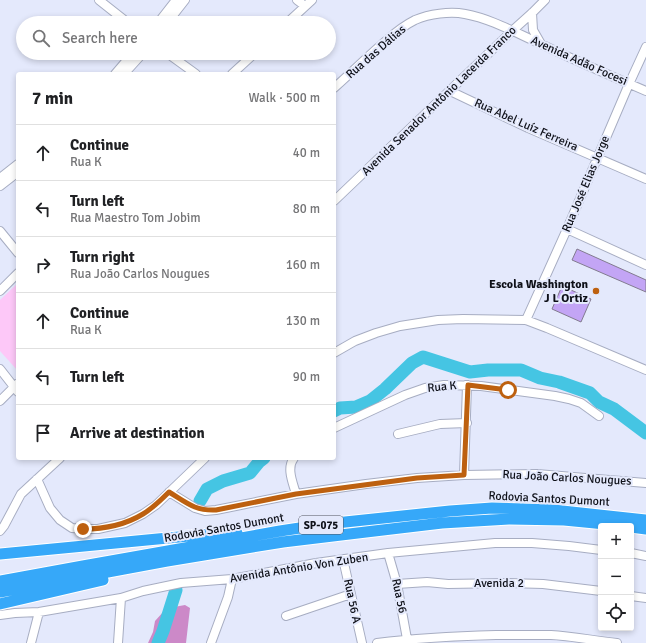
<!DOCTYPE html>
<meta charset="utf-8">
<style>
:root{--surface:#fff;--page:#f6f6f6;--text:#202124;--muted:#757577;--line:#e0e0e0}
body{margin:0;font-family:Signika,sans-serif;background:var(--page);color:var(--text)}
.controls{position:absolute;right:12px;bottom:12px;display:grid;overflow:hidden;border-radius:4px;box-shadow:0 2px 6px #0003}
.controls button{width:36px;height:36px;display:grid;place-items:center;padding:0;border:0;border-bottom:1px solid var(--line);background:var(--surface);color:var(--text);font:20px sans-serif}
.stop{position:absolute;width:12px;height:12px;margin:-9px;border:3px solid #bd600f;border-radius:50%;background:#fff}
.stop.end{background:#bd600f;border-color:#fff;box-shadow:0 1px 4px #0008}
.list{margin:0;padding:0;list-style:none}
h2{display:flex;justify-content:space-between;align-items:center;height:52px;margin:0;padding:0 16px;font-size:17px}
h2 small{font-size:13px;font-weight:400;color:var(--muted)}
.list li{display:grid;grid-template-columns:26px 1fr auto;gap:12px;align-items:center;box-sizing:border-box;height:56px;padding:0 16px;border-top:1px solid var(--line)}
.list b{display:block;font-size:15px;white-space:nowrap}
.list p{margin:0;font-size:13px;white-space:nowrap;color:var(--muted)}
.list em{font-size:13px;font-style:normal;color:var(--muted)}
.icon{flex:none;width:22px;height:22px;fill:none;stroke:currentColor;stroke-width:2;stroke-linecap:round;stroke-linejoin:round}
.map{position:relative;flex:none;width:646px;height:643px;overflow:hidden}
.search{position:absolute;background:var(--surface);box-shadow:0 2px 6px #0003;left:16px;top:16px;width:320px;height:44px;display:flex;align-items:center;gap:10px;box-sizing:border-box;padding:0 14px;border-radius:22px;color:var(--muted);font-size:15px}
.panel{position:absolute;background:var(--surface);box-shadow:0 2px 6px #0003;left:16px;top:72px;width:320px;height:388px;border-radius:4px}
.map>svg:first-child{display:block}
</style>
<div class="map">
<svg width="646" height="643" viewBox="0 0 646 643">
<rect width="100%" height="100%" fill="#e4e9fc"/>
<path fill="#fdc8f8" d="M18,283V371L0,351V300Z"/>
<path fill="#cc89c8" d="M185,605L190,608L186,643H148L153,632L155,621L164,611L174,607Z"/>
<g fill="none" stroke-linecap="round" stroke-linejoin="round">
<path stroke="#45c5e3" stroke-width="13" d="M334,411L340,408L356,407L370,401L385,389L412,363L423,357L470,372L488,370H521L540,378L559,382L590,393L599,402L614,409L646,433
M200,501L207,489L223,481L250,473L259,462L264,458
M158,643L163,631L176,590"/>
</g>
<path fill="#c3a5f5" stroke="#827b8f" d="M577,249L646,280V292L572,260Z
M562,286L591,299L581,322L552,309Z"/>
<g fill="none" stroke-linecap="round" stroke-linejoin="round">
<defs>
<path id="minor" d="M99,0L128,23
M297,0L305,6
M532,13L533,30L541,44
M158,23L176,0
M167,23L185,0
M287,23L312,0
M167,53L196,74
M115,74L133,53
M124,74L143,53
M232,74L255,53
M334,88C352,72 369,55 388,39C396,32 405,25 415,20C429,14 450,11 465,14C492,19 516,33 541,44C576,61 611,76 646,91
M450,91L528,128L646,179
M0,178L18,164
M0,186L18,172
M334,201L512,31L532,13L545,0
M567,229L646,265
M0,231L18,253
M0,291L18,273
M526,320L567,229L629,84L646,47
M334,353L355,341L376,333L400,326L438,320L463,319L526,320L547,328L646,370
M0,369L18,392
M0,401L17,384
M334,428L405,395L425,388L444,385L481,386L555,396L569,399L581,403L599,416
M398,434L440,424L467,423
M294,458C286,468 293,483 296,494
M464,475L467,385
M37,479L50,508L60,520L72,528L83,529H98L125,523L143,514L156,505L205,458
M169,492L195,508L205,511L216,510L296,494L366,484L417,478L464,475L537,474L646,483
M0,531L4,526L21,494L60,458
M388,553L397,584L407,639
M631,553L646,556
M343,559L362,643
M397,584L427,582L448,584L507,583L543,584L601,591
M631,596L646,598
M0,615L15,613L39,612L121,598L143,591L181,583L232,579L316,563L388,553L495,543H532L569,546L601,550
M286,616L351,594
M31,643L39,612
M118,643L121,598
M211,643L228,597L232,579
M377,643C416,638 456,636 496,635C514,635 532,635 551,635C573,636 595,641 617,643"/>
<path id="highway" d="M631,527L646,529
M0,554L210,534L237,533
M0,581L83,566L280,531L326,524L450,511L492,508L553,510L646,520
M0,592L167,561L283,542L366,532L442,523L509,519L564,520L626,526
M0,604L103,580"/>
</defs>
<use href="#minor" stroke="#a7adc2" stroke-width="10"/>
<use href="#highway" stroke="#fff" stroke-width="13"/>
<use href="#minor" stroke="#fff" stroke-width="8"/>
<use href="#highway" stroke="#36a8f9" stroke-width="11"/>
</g>
<g fill="none" stroke-linecap="round" stroke-linejoin="round">
<path stroke="#bd600f" stroke-width="5" d="M83,529C104,529 125,525 143,514C153,508 161,500 169,492C187,503 195,511 216,510L296,494L417,478L464,475L468,385L508,390"/>
</g>
<circle fill="#bd600f" stroke="#e4e9fc" stroke-width="1.5" cx="596" cy="291" r="4"/>
<g text-anchor="middle" dominant-baseline="central" stroke-width="4" stroke-linejoin="round" paint-order="stroke">
<rect fill="#e4e9fc" stroke="#4e515c" stroke-width="1" x="299" y="516" width="44" height="18" rx="3"/>
<g font-size="11" font-weight="bold" fill="#0e1018">
<text x="321" y="525">SP-075</text>
</g>
<g font-size="12" fill="#0e1018" stroke="#e4e9fc">
<text transform="translate(376 52) rotate(-41)">Rua das Dálias</text>
<text transform="translate(579 61) rotate(24)">Avenida Adão Focesi</text>
<text transform="translate(439 101) rotate(-44)">Avenida Senador Antônio Lacerda Franco</text>
<text transform="translate(526 125) rotate(24)">Rua Abel Luíz Ferreira</text>
<text transform="translate(586 184) rotate(-67)">Rua José Elias Jorge</text>
<text transform="translate(442 387) rotate(-6)">Rua K</text>
<text transform="translate(567 478) rotate(3)">Rua João Carlos Nougues</text>
<text transform="translate(549 499) rotate(3)">Rodovia Santos Dumont</text>
<text transform="translate(224 528) rotate(-10)">Rodovia Santos Dumont</text>
<text transform="translate(299 568) rotate(-9)">Avenida Antônio Von Zuben</text>
<text x="499" y="583">Avenida 2</text>
<text transform="translate(399 596) rotate(78)">Rua 56</text>
<text transform="translate(352 601) rotate(78)">Rua 56 A</text>
</g>
<g font-size="12" font-weight="bold" fill="#0e1018" stroke="#e4e9fc" text-anchor="end">
<text x="588" y="284">Escola Washington<tspan x="588" dy="14">J L Ortiz</tspan></text>
</g>
</g>
</svg>
<div class="controls">
<button>+</button>
<button>−</button>
<button><svg class="icon" aria-label="locate" viewBox="0 0 24 24"><circle cx="12" cy="12" r="6"/><path d="M12 2v4M12 18v4M2 12h4M18 12h4"/></svg></button>
</div>
<div class="stop" style="left:508px;top:390px"></div>
<div class="stop end" style="left:83px;top:529px"></div>
<div class="search"><svg class="icon" aria-label="search" viewBox="0 0 24 24"><circle cx="10" cy="10" r="6"/><path d="M15 15l6 6"/></svg>Search here</div>
<section class="panel">
<h2>7 min<small>Walk · 500 m</small></h2>
<ul class="list">
<li><svg class="icon" aria-label="ahead" viewBox="0 0 24 24"><path d="M12 20V5M6 11l6-6 6 6"/></svg><div><b>Continue</b><p>Rua K</p></div><em>40 m</em></li>
<li><svg class="icon" aria-label="left" viewBox="0 0 24 24"><path d="M17 20v-9H6M10 6l-5 5 5 5"/></svg><div><b>Turn left</b><p>Rua Maestro Tom Jobim</p></div><em>80 m</em></li>
<li><svg class="icon" aria-label="right" viewBox="0 0 24 24"><path d="M7 20v-9h11M14 6l5 5-5 5"/></svg><div><b>Turn right</b><p>Rua João Carlos Nougues</p></div><em>160 m</em></li>
<li><svg class="icon" aria-label="ahead" viewBox="0 0 24 24"><path d="M12 20V5M6 11l6-6 6 6"/></svg><div><b>Continue</b><p>Rua K</p></div><em>130 m</em></li>
<li><svg class="icon" aria-label="left" viewBox="0 0 24 24"><path d="M17 20v-9H6M10 6l-5 5 5 5"/></svg><div><b>Turn left</b></div><em>90 m</em></li>
<li><svg class="icon" aria-label="arrive" viewBox="0 0 24 24"><path d="M6 21V4h12l-3 4 3 4H6"/></svg><div><b>Arrive at destination</b></div></li>
</ul>
</section>
</div>
